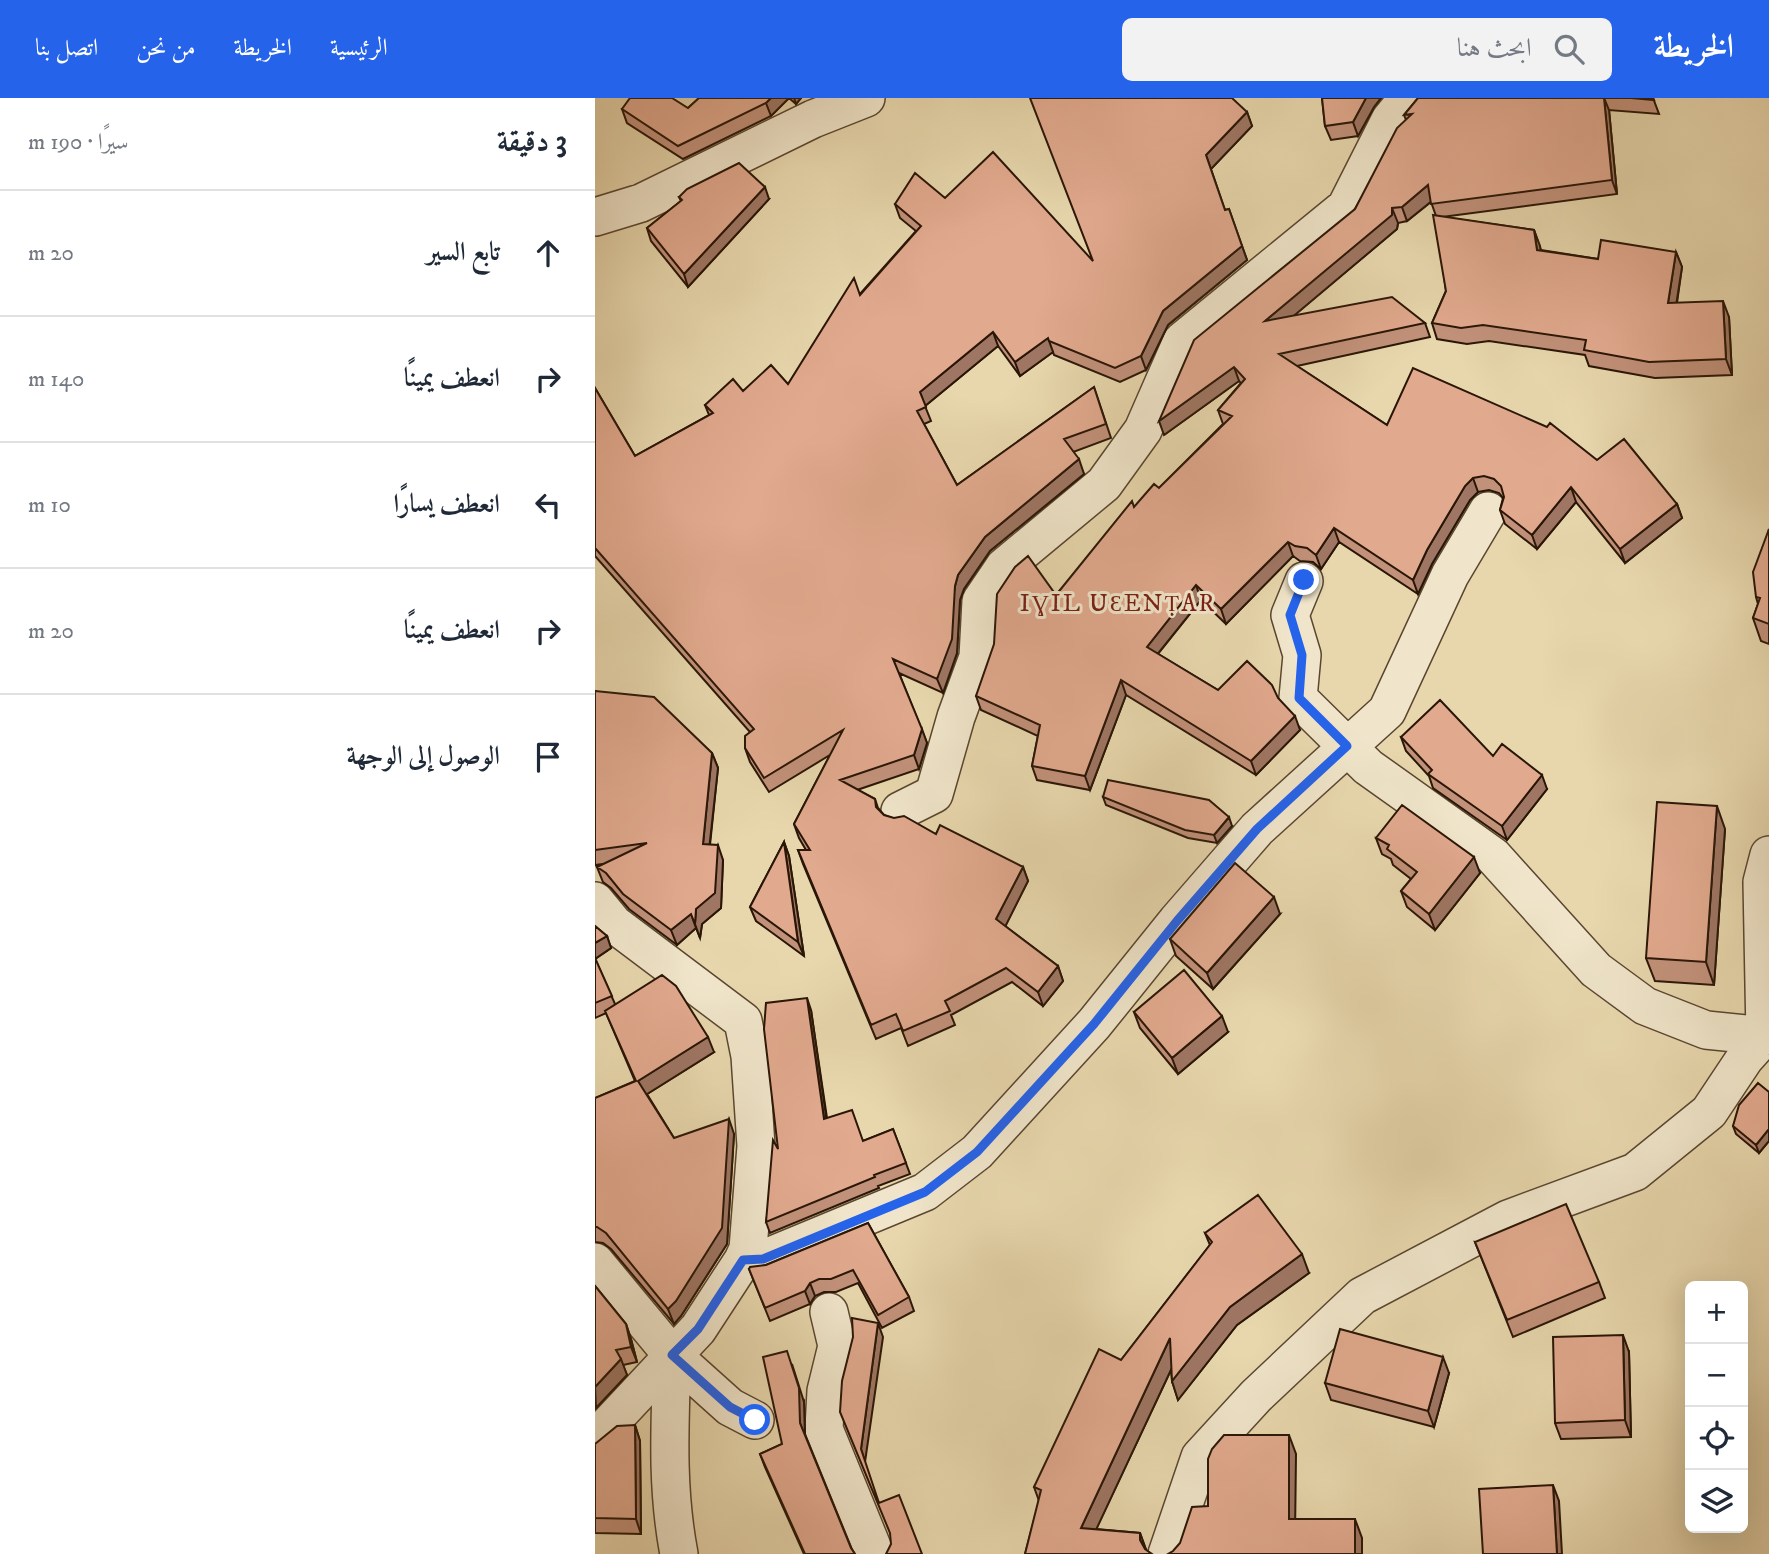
<!DOCTYPE html>
<html lang="ar">
<meta charset="utf-8">
<style>
:root{--surface:#fff;--page:#f2f2f3;--text:#1f2937;--muted:#747a83;--line:#e0e1e3;--accent:#2563eb}
body{margin:0;font-family:"IM FELL DW Pica",Amiri,serif;background:var(--page);color:var(--text);direction:rtl}
.controls{position:absolute;right:21px;bottom:21px;display:grid;overflow:hidden;border-radius:10px;box-shadow:0 7px 28px #0002}
.controls button{width:63px;height:63px;display:grid;place-items:center;padding:0;border:0;border-bottom:2px solid var(--line);background:var(--surface);color:var(--text);font:35px sans-serif}
.stop{position:absolute;width:21px;height:21px;margin:-16px;border:5px solid #2563eb;border-radius:50%;background:#fff}
.stop.end{background:#2563eb;border-color:#fff;box-shadow:0 2px 7px #0008}
.list{margin:0;padding:0;list-style:none}
h2{display:flex;justify-content:space-between;align-items:center;height:91px;margin:0;padding:0 28px;font-size:30px}
h2 small{font-size:23px;font-weight:400;color:var(--muted)}
.list li{display:grid;grid-template-columns:46px 1fr auto;gap:21px;align-items:center;box-sizing:border-box;height:126px;padding:0 28px;border-top:2px solid var(--line)}
.list b{display:block;font-size:26px;white-space:nowrap}
.list em{font-size:23px;font-style:normal;color:var(--muted)}
.icon{flex:none;width:38px;height:38px;fill:none;stroke:currentColor;stroke-width:2;stroke-linecap:round;stroke-linejoin:round}
.map{position:relative;flex:none;width:1174px;height:1456px;overflow:hidden;direction:ltr}
header{display:flex;align-items:center;gap:42px;box-sizing:border-box;height:98px;padding:0 35px;background:var(--accent);color:#fff}
header strong{font-size:33px}
nav{display:flex;gap:38px;margin-inline-start:auto;font-size:24px}
.search{width:490px;height:63px;background:var(--page);display:flex;align-items:center;gap:18px;box-sizing:border-box;padding:0 24px;border-radius:10px;color:var(--muted);font-size:26px}
main{display:flex}
aside{flex:1;background:var(--surface)}
.map>svg:first-child{display:block}
</style>
<header>
<strong>الخريطة</strong>
<div class="search"><svg class="icon" aria-label="search" viewBox="0 0 24 24"><circle cx="10" cy="10" r="6"/><path d="M15 15l6 6"/></svg>ابحث هنا</div>
<nav><a>الرئيسية</a><a>الخريطة</a><a>من نحن</a><a>اتصل بنا</a></nav>
</header>
<main>
<div class="map">
<svg width="1174" height="1456" viewBox="0 0 1174 1456">
<rect width="100%" height="100%" fill="#e8d7ad"/>
<filter id="stains"><feTurbulence type="fractalNoise" baseFrequency=".00286" numOctaves="4"/><feColorMatrix values="0 0 0 0 .2 0 0 0 0 .09 0 0 0 0 .02 0 0 0 .5 -.17"/></filter>
<radialGradient id="worn" r=".72"><stop offset=".6" stop-color="#630" stop-opacity="0"/><stop offset="1" stop-color="#630" stop-opacity=".3"/></radialGradient>
<g fill="none" stroke-linecap="round" stroke-linejoin="round">
<defs>
<path id="minor" d="M0,119L46,105L218,21L271,0
M709,483L695,517L707,557L703,600L773,669L898,758L1001,872L1050,908L1111,932L1170,938
M305,713L339,696L361,619L383,559L386,503L409,469L509,386L548,332L587,243L751,109L795,22L813,0
M0,803L19,826L148,923L155,958L161,1048L153,1151L148,1162L103,1231L0,1341
M148,1162L168,1161L330,1094L382,1054L499,926L582,823L662,731L792,613L855,477L893,413
M0,1164L77,1257L135,1309L160,1322
M234,1214L242,1248L231,1293L229,1331L280,1456
M77,1257C75,1326 71,1388 84,1456
M572,1456L605,1359L661,1298L767,1198L913,1121L1040,1074L1114,1014L1150,960L1170,938L1167,784L1174,757"/>
</defs>
<use href="#minor" stroke="#5a4630" stroke-width="40"/>
<use href="#minor" stroke="#f0e5ca" stroke-width="37"/>
</g>
<path fill="#c2917a" stroke="#2a1607" stroke-width="2" d="M104,0H206L201,6L194,0L176,18L88,61L32,25L27,11L93,10Z
M727,0H786L779,9L763,38L736,42L730,28Z
M823,0H1058L1064,16L1014,12L1022,96L847,119L939,132L946,152L1003,161L1081,154L1087,169L1082,205L1134,219L1137,277L1060,280L994,268L990,257L894,243L872,246L842,241L837,225L851,193L841,118L836,104L812,123L803,125L802,131L699,217L830,225L835,239L702,268L792,327L1002,362L1082,406L1087,420L1030,465L981,404L942,451L910,426L905,412L908,400L904,395L894,392L883,394L875,402L837,466L823,496L744,444L726,471L718,464L705,463L698,458L631,526L606,502L563,556L623,592L683,600L705,632L661,677L531,597L495,692L442,682L437,668L443,638L386,612L381,598L461,497L539,409L564,390L628,326L623,312L646,285L644,283L569,337L760,111L811,22L809,17Z
M652,14L657,28L616,71L630,112L634,111L652,162L573,227L551,272L525,284L459,257L458,254L425,278L403,248L330,308L336,323L329,326L362,387L499,289L516,340L478,354L489,376L395,453L369,491L365,502L362,555L348,595L304,575L332,645L324,671L262,692L280,701L283,710L289,717L428,769L433,783L410,828L463,868L468,883L448,908L417,884L356,917L360,927L313,948L306,930L281,941L208,766L203,752H211L204,740L199,726L235,657L174,694L155,664L150,650L155,634L0,458V290L40,358L114,317L110,307L148,293L193,286L265,196L321,133L305,120L300,106L350,100L497,163Z
M84,99L174,101L93,189L56,143L52,130L86,103Z
M1174,431V546L1166,543L1158,520L1163,506L1161,499Z
M0,593L117,655L123,670L115,747L128,762L126,810L107,826L105,840L101,830L82,847L34,811L16,790L8,784L2,769L8,766L0,767Z
M806,639L898,658L952,691L912,742L838,690L834,678L811,653Z
M508,699L637,728L622,745L593,740L511,707Z
M1130,731L1119,887L1060,883L1051,860Z
M781,740L885,775L840,832L812,809L806,793L816,781L798,767L796,761L787,756Z
M189,744L194,758L209,858L161,823L155,809Z
M685,816L618,891L581,858L575,841Z
M0,828L12,838L16,850L0,861L20,906L119,954L52,996L79,1040L139,1036L132,1146L86,1218L79,1226L16,1151L8,1145L0,1144V1000L40,983L11,915L0,920Z
M216,912L232,1020L268,1043L298,1031L315,1076L283,1088L284,1090L175,1135L171,1124L183,1051Z
M539,914L633,934L583,976L545,930Z
M1174,994V1043L1164,1055L1141,1036L1138,1028Z
M273,1125L314,1199L319,1213L287,1230L263,1185L241,1194H229L220,1198L215,1206L175,1223L154,1171L171,1167Z
M610,1135L714,1175L642,1227L583,1302L577,1283L576,1272L501,1431L545,1435L551,1452L430,1456L444,1403L439,1389L526,1262L615,1147Z
M880,1144L1004,1184L1010,1200L918,1239Z
M0,1188L31,1226L36,1241L42,1264L28,1267L32,1277L0,1310Z
M1034,1254L1036,1339L966,1341L960,1325Z
M854,1275L839,1329L736,1302L730,1285Z
M209,1304L210,1337L256,1450L260,1456H209L170,1369L165,1356L187,1346Z
M40,1327L45,1343L46,1436L0,1435V1346Z"/>
<path fill="#9e7663" stroke="#2a1607" stroke-width="2" d="M176,0H194L176,18L171,5Z
M199,0H206L201,6Z
M771,0H786L779,9L763,38L758,24Z
M1009,0L1014,12L1022,96L1017,82Z
M652,14L657,28L616,71L611,57Z
M833,87L838,102L812,123L807,109Z
M170,89L174,101L93,189L89,176Z
M797,110L803,125L802,131L676,237L670,223Z
M939,132L945,148L948,168L942,152Z
M647,148L652,162L573,227L551,272L546,258L568,213Z
M1081,154L1087,169L1079,221L1073,205Z
M1128,203L1134,219L1137,277L1131,261Z
M398,234L403,248L330,308L325,294Z
M453,240L458,254L425,278L420,264Z
M639,269L644,283L569,337L564,323Z
M484,361L489,376L395,453L369,491L365,502L362,555L348,595L342,581L360,488L363,477L390,439Z
M878,380L883,394L875,402L837,466L823,496L818,482L832,452L870,388Z
M976,389L981,404L942,451L937,437Z
M1082,406L1087,420L1030,465L1025,451Z
M739,430L744,444L726,471L721,457Z
M693,444L698,458L631,526L626,511Z
M601,487L606,502L557,563L552,549Z
M526,582L531,597L495,692L490,678Z
M700,618L705,632L661,677L656,663Z
M327,631L332,645L324,671L319,657Z
M117,655L123,670L113,761L108,746Z
M947,677L952,691L912,742L907,728Z
M1122,708L1130,731L1119,887L1111,864Z
M634,719L637,728L622,745L619,737Z
M189,744L194,758L209,858L203,844Z
M123,747L128,762L126,810L107,826L105,840L100,826L101,811Z
M879,759L885,775L840,832L834,816Z
M428,769L433,783L407,835L401,821Z
M679,799L685,816L618,891L612,875Z
M96,816L101,830L82,847L76,832Z
M12,838L16,850L0,861V845Z
M463,868L468,883L448,908L443,894Z
M212,900L216,912L233,1032L229,1021Z
M627,918L633,934L583,976L577,960Z
M113,939L119,954L49,998L43,983Z
M134,1021L139,1036L132,1146L86,1218L79,1226L73,1211Z
M1174,1031V1043L1164,1055L1161,1047Z
M707,1156L714,1175L642,1227L583,1302L577,1283L635,1209Z
M215,1185L220,1198L215,1206L210,1193Z
M283,1225L288,1239L270,1364L266,1351Z
M31,1226L36,1241L42,1264L36,1249Z
M1028,1237L1034,1254L1036,1339L1030,1322Z
M575,1240L582,1259L493,1449L486,1430Z
M848,1259L854,1275L839,1329L833,1313Z
M26,1261L32,1277L1,1310L0,1289Z
M197,1266L209,1304L210,1339L205,1325Z
M40,1327L45,1343L46,1436L41,1421Z
M694,1337L701,1356L700,1439L694,1421Z
M958,1387L964,1403L967,1456H962Z
M760,1421L767,1440V1456H760Z
M545,1435L552,1454L545,1442Z"/>
<path fill="#e1a98e" stroke="#2a1607" stroke-width="2" d="M35,0H77L93,10L104,0H176L171,5L83,48L27,11Z
M435,0H637L652,14L611,57L630,112L634,111L647,148L568,213L546,258L520,270L454,243L453,240L420,264L398,234L325,294L331,309L322,313L362,387L499,289L511,326L469,341L484,361L390,439L363,477L360,488L357,541L342,581L298,561L327,631L319,657L245,682L280,701L281,709L289,717L299,720L309,718L341,736L345,727L428,769L401,821L463,868L443,894L411,870L350,903L355,913L308,933L301,916L276,927L203,752H215L199,726L248,632L169,680L150,650V638L159,631L0,450V290L40,358L118,315L110,307L138,281L148,293L176,267L193,286L259,180L265,197L326,128L300,106L320,75L350,100L398,54L498,163Z
M727,0H771L758,24L730,28Z
M823,0H1009L1017,82L836,106L833,87L807,109L797,110V117L670,223L797,199L830,225L684,256L792,327L818,270L952,329L955,325L1002,362L1029,341L1082,406L1025,451L976,389L937,437L905,412L909,399L906,388L899,381L889,378L878,380L870,388L832,452L818,482L739,430L721,457L712,450L700,448L693,444L626,511L601,487L552,549L623,592L652,563L677,587L683,600L700,618L656,663L526,582L490,678L437,668L445,627L381,598L399,546L402,496L420,469L433,458L461,497L537,403L539,409L559,386L564,390L637,318L623,312L650,281L639,269L564,323L599,242L760,111L802,30L817,16L809,17Z
M1036,0H1058L1059,2Z
M144,65L170,89L89,176L52,130L87,102L84,99L92,91Z
M838,117L939,132L942,152L1003,161L1006,142L1081,154L1073,205L1128,203L1131,261L1054,264L989,252L991,242L888,227L866,230L837,225L851,193Z
M1174,431V526L1158,520L1165,500L1161,499L1158,474Z
M0,593L59,599L117,655L108,746L123,747L120,795L101,811L100,826L96,816L76,832L28,796L11,775L2,769L52,745L0,752Z
M845,602L898,658L907,646L947,677L907,728L833,676L837,672L806,639Z
M513,682L614,702L634,719L619,737L590,732L508,699Z
M1062,704L1122,708L1111,864L1051,860Z
M807,707L879,759L834,816L806,793L822,774L792,751L794,747L781,740Z
M189,744L203,844L155,809Z
M640,765L679,799L612,875L575,841Z
M0,828L12,838L0,845Z
M0,860L17,898L0,905Z
M589,872L627,918L577,960L539,914Z
M67,877L81,888L113,939L43,983L79,1040L134,1021L127,1130L81,1203L73,1211L11,1135L2,1129H0V1000L41,983L10,913Z
M212,900L229,1021L257,1012L268,1043L298,1031L311,1065L279,1077L280,1079L171,1124L178,1042L183,1051L169,931L171,905Z
M1163,985L1174,994V1031L1161,1047L1138,1028L1144,1007Z
M663,1097L707,1156L635,1209L577,1283L575,1240L486,1430L545,1435V1442L550,1451L557,1456H430L446,1392L439,1389L504,1251L526,1262L617,1144L610,1135Z
M971,1106L1004,1184L912,1222L880,1144Z
M273,1125L314,1199L283,1217L258,1172L236,1181H224L215,1185L210,1193L170,1210L154,1171L155,1169L171,1167Z
M0,1188L31,1226L36,1249L21,1252L26,1261L0,1289Z
M257,1220L283,1225L266,1351L284,1405L304,1397L327,1456H291L296,1446L295,1435L245,1314L247,1283L258,1239Z
M745,1231L848,1259L833,1313L730,1285Z
M1028,1237L1030,1322L960,1325L958,1239Z
M192,1253L204,1290L205,1325L256,1450L260,1456H210L165,1356L187,1346L168,1259Z
M40,1327L41,1421L0,1420V1346L22,1328Z
M629,1337H694V1421H760V1456H573L578,1453L585,1445L597,1409L613,1408V1361L617,1351Z
M958,1387L962,1456H888L884,1391Z"/>
<g fill="none" stroke-linecap="round" stroke-linejoin="round">
<path stroke="#2563eb" stroke-width="9" d="M160,1322L135,1309L77,1257L103,1231L148,1162L168,1161L330,1094L382,1054L499,926L582,823L662,731L752,648L704,600L707,557L695,517L709,482"/>
</g>
<g text-anchor="middle" dominant-baseline="central" stroke-width="6" stroke-linejoin="round" paint-order="stroke">
<g font-size="24" letter-spacing="2" fill="#7a1f14" stroke="#f0e5ca">
<text x="523" y="506">IƔIL UƐENṬAR</text>
</g>
</g>
<rect width="100%" height="100%" filter="url(#stains)"/>
<rect width="100%" height="100%" fill="url(#worn)"/>
</svg>
<div class="controls">
<button>+</button>
<button>−</button>
<button><svg class="icon" aria-label="locate" viewBox="0 0 24 24"><circle cx="12" cy="12" r="6"/><path d="M12 2v4M12 18v4M2 12h4M18 12h4"/></svg></button>
<button><svg class="icon" aria-label="layers" viewBox="0 0 24 24"><path d="M12 4l9 5-9 5-9-5zM3 14l9 5 9-5"/></svg></button>
</div>
<div class="stop" style="left:160px;top:1322px"></div>
<div class="stop end" style="left:709px;top:482px"></div>
</div>
<aside>
<h2>3 دقيقة<small>سيرًا · 190 m</small></h2>
<ul class="list">
<li><svg class="icon" aria-label="ahead" viewBox="0 0 24 24"><path d="M12 20V5M6 11l6-6 6 6"/></svg><div><b>تابع السير</b></div><em>20 m</em></li>
<li><svg class="icon" aria-label="right" viewBox="0 0 24 24"><path d="M7 20v-9h11M14 6l5 5-5 5"/></svg><div><b>انعطف يمينًا</b></div><em>140 m</em></li>
<li><svg class="icon" aria-label="left" viewBox="0 0 24 24"><path d="M17 20v-9H6M10 6l-5 5 5 5"/></svg><div><b>انعطف يسارًا</b></div><em>10 m</em></li>
<li><svg class="icon" aria-label="right" viewBox="0 0 24 24"><path d="M7 20v-9h11M14 6l5 5-5 5"/></svg><div><b>انعطف يمينًا</b></div><em>20 m</em></li>
<li><svg class="icon" aria-label="arrive" viewBox="0 0 24 24"><path d="M6 21V4h12l-3 4 3 4H6"/></svg><div><b>الوصول إلى الوجهة</b></div></li>
</ul>
</aside>
</main>
